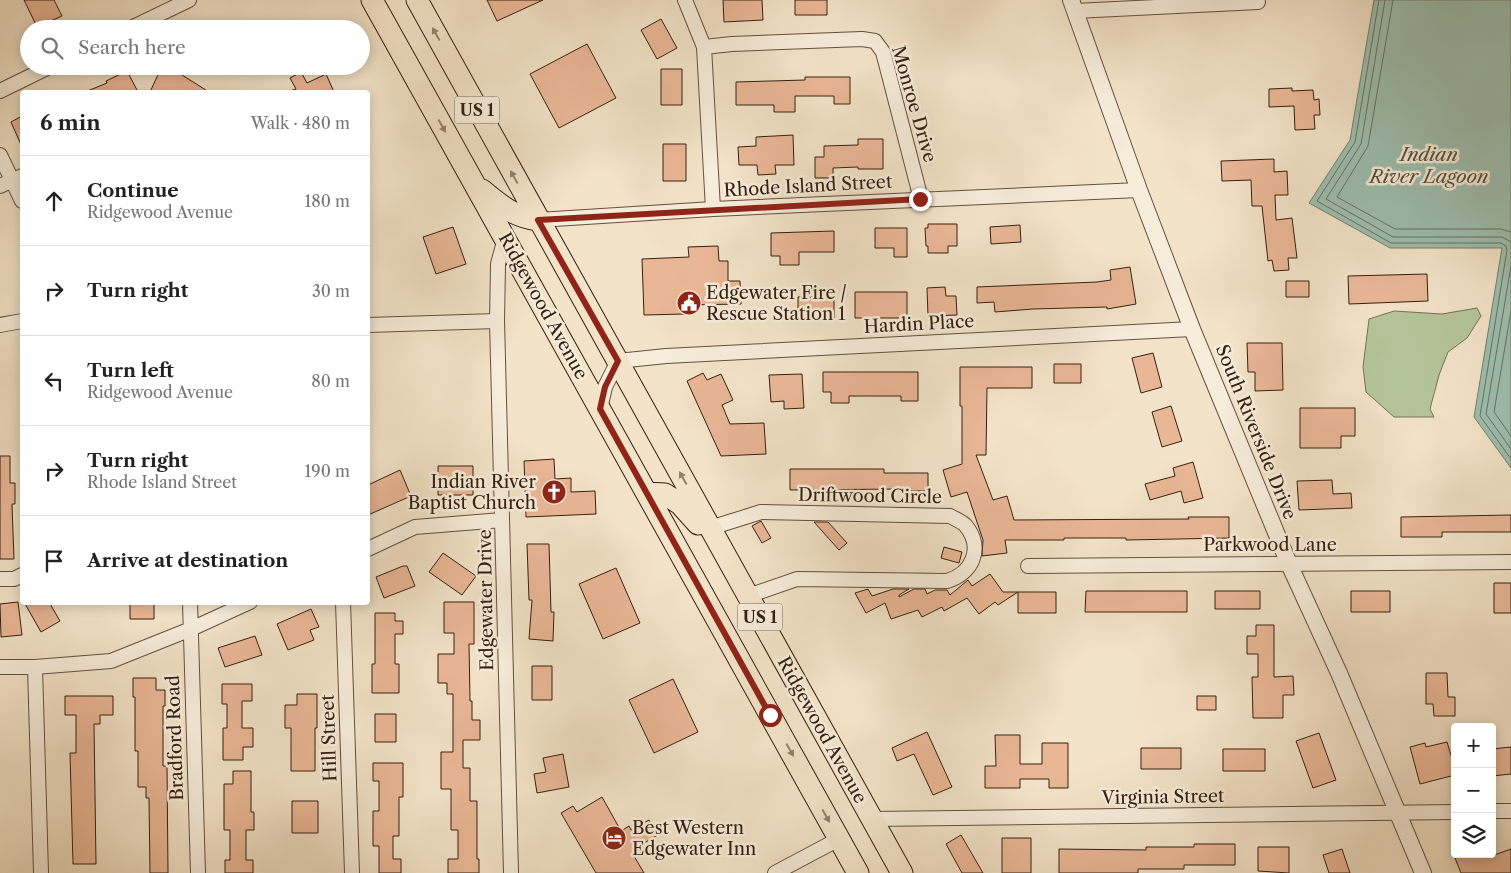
<!DOCTYPE html>
<meta charset="utf-8">
<style>
:root{--surface:#fff;--page:#f6f6f6;--text:#222;--muted:#767676;--line:#e0e0e0}
body{margin:0;font-family:"Libre Caslon Text",serif;background:var(--page);color:var(--text)}
.controls{position:absolute;right:15px;bottom:15px;display:grid;overflow:hidden;border-radius:5px;box-shadow:0 2px 12px #0003}
.controls button{width:45px;height:45px;display:grid;place-items:center;padding:0;border:0;border-bottom:1px solid var(--line);background:var(--surface);color:var(--text);font:25px sans-serif}
.stop{position:absolute;width:15px;height:15px;margin:-11px;border:4px solid #8f2418;border-radius:50%;background:#fff}
.stop.end{background:#8f2418;border-color:#fff;box-shadow:0 1px 5px #0008}
.list{margin:0;padding:0;list-style:none}
h2{display:flex;justify-content:space-between;align-items:center;height:65px;margin:0;padding:0 20px;font-size:21px}
h2 small{font-size:16px;font-weight:400;color:var(--muted)}
.list li{display:grid;grid-template-columns:32px 1fr auto;gap:15px;align-items:center;box-sizing:border-box;height:90px;padding:0 20px;border-top:1px solid var(--line)}
.list b{display:block;font-size:19px;white-space:nowrap}
.list p{margin:0;font-size:16px;white-space:nowrap;color:var(--muted)}
.list em{font-size:16px;font-style:normal;color:var(--muted)}
.icon{flex:none;width:28px;height:28px;fill:none;stroke:currentColor;stroke-width:2;stroke-linecap:round;stroke-linejoin:round}
.map{position:relative;flex:none;width:1511px;height:873px;overflow:hidden}
.search{position:absolute;background:var(--surface);box-shadow:0 2px 12px #0003;left:20px;top:20px;width:350px;height:55px;display:flex;align-items:center;gap:12px;box-sizing:border-box;padding:0 18px;border-radius:28px;color:var(--muted);font-size:19px}
.panel{position:absolute;background:var(--surface);box-shadow:0 2px 12px #0003;left:20px;top:90px;width:350px;height:515px;border-radius:5px}
.map>svg:first-child{display:block}
</style>
<div class="map">
<svg width="1511" height="873" viewBox="0 0 1511 873">
<rect width="100%" height="100%" fill="#f3e3c8"/>
<filter id="stains"><feTurbulence type="fractalNoise" baseFrequency=".004" numOctaves="4"/><feColorMatrix values="0 0 0 0 .2 0 0 0 0 .09 0 0 0 0 .02 0 0 0 .5 -.17"/></filter>
<radialGradient id="worn" r=".72"><stop offset=".6" stop-color="#630" stop-opacity="0"/><stop offset="1" stop-color="#630" stop-opacity=".3"/></radialGradient>
<path fill="#b5c59b" stroke="#767256" d="M1477,308L1481,316L1467,338L1448,352L1439,375L1430,409L1434,417H1394L1366,392L1363,367L1369,319L1394,311L1442,314Z"/>
<path fill="#9dbfaf" stroke="#747f70" d="M1374,0H1511V468L1474,417L1502,248H1390L1309,203L1350,140Z"/>
<g fill="none" stroke-linecap="round" stroke-linejoin="round">
<path stroke="#6a7060" stroke-width="1" d="M1379,0L1355,142L1317,201L1391,243H1501L1506,246L1507,250L1480,416L1511,459
M1385,0L1361,144L1326,199L1393,237H1502L1511,242
M1393,0L1368,146L1337,197L1395,229H1501L1511,232
M1511,266L1486,414L1511,449
M1511,311L1494,412L1511,436"/>
</g>
<path fill="#eab796" stroke="#362011" d="M24,0H54L62,16L37,27Z
M487,0H543L497,21Z
M723,0H762L763,20L724,22Z
M795,0H827V15H795Z
M661,19L677,48L657,59L641,30Z
M587,44L616,98L559,128L530,74Z
M162,66H170L183,72L182,75L209,92H150Z
M661,69H682V105H661Z
M127,71L138,92H85L107,83L106,81Z
M301,72L307,83L326,74L334,92H287L296,89L290,78Z
M805,77H850V104H834V96H795V112H774V105H736V82L805,80Z
M1292,88V91L1313,90L1314,100L1319,99L1320,115H1314L1315,129L1295,130L1294,106L1269,107V89Z
M22,116V147L11,122Z
M793,135L794,165H775L776,174L758,175L757,165H739L738,147L756,146V137Z
M858,139H883V169H858V167L833,168V178H815V157H824V146L858,145Z
M663,144H686V181H663Z
M1274,159V172L1287,171L1288,195H1275L1276,220L1292,218L1297,258H1288L1289,270L1274,271L1272,260L1268,261L1262,206H1252L1251,180L1222,181L1221,161Z
M928,224H957V246H948V253H928V246H926L925,228H928Z
M1020,225L1021,242L991,244L990,227Z
M453,227L466,264L436,274L423,237Z
M875,228H907V257H894V248H875Z
M834,231V252H799V265H780V256H771V233Z
M718,246L719,261H728V281H740L741,304L685,305V314L644,315L642,259L689,257L688,247Z
M1130,267L1136,304L1107,309V307L1033,309L995,312L994,302L977,303V287L1097,282L1111,280L1110,270Z
M1427,274L1428,301L1349,304L1348,276Z
M1286,281H1309V297H1286Z
M945,287L946,296H956L957,315L928,316L927,288Z
M855,292H907V318H855Z
M798,297H834V320H798Z
M1247,343H1282L1283,390L1255,391V372H1248Z
M1153,353L1162,387L1141,393L1132,358Z
M1054,364H1081V383H1054Z
M960,367H1032V388H987L986,455H976L993,500L1007,496L1014,520L1189,519L1188,517H1229V538L1126,540V538H1064V540H1005L1007,553L982,556L983,540L967,492L951,497L943,470L962,464V406H960Z
M823,372H918V401H901V396H849V403H831V392H823Z
M703,373L707,380L721,374L733,400L722,405L730,424L764,423L766,454L721,456L687,381Z
M802,374L804,408L784,409V401L771,402L769,375Z
M1171,406L1182,441L1162,447L1152,412Z
M1300,408H1355V436H1341V448H1300Z
M0,456H10V483H15V504H12L14,559H0Z
M554,459L555,479L571,478V492L595,491L596,514L526,517L524,461Z
M1193,462L1203,498L1184,503L1181,491L1150,500L1145,484L1175,476L1173,468Z
M438,466H473V495H438Z
M790,469H884V473H928V491H897V489L790,490Z
M400,470L411,496L368,515V485Z
M1332,480L1333,494L1351,493L1352,508L1299,510L1297,481Z
M1511,515V532H1442V537H1401V517Z
M761,521L771,538L762,543L752,526Z
M814,522H828L847,543L839,550Z
M527,544H549L551,612H554L553,641L529,639L532,600H529Z
M944,547L962,552L959,563L941,558Z
M443,553L476,576L462,595L429,572Z
M403,566H407L415,586L384,598L376,577Z
M616,568L640,623L603,639L579,584Z
M990,574L1003,592H1018L998,605L995,602L979,614L967,598L944,611L942,607L922,617L918,610L891,619L885,603L866,613L855,593L868,589L872,596L893,589H909L899,595V597L914,589H925L927,594L935,590H947L950,595L968,580L972,586Z
M1494,583H1511V613H1494Z
M1086,591H1187V612H1085Z
M1215,591H1260V609H1215Z
M1351,591H1390V612H1351Z
M1018,592H1056V613H1018Z
M18,602L22,635L1,637L0,604Z
M24,602H49L60,621L41,632Z
M130,602H154V619H130Z
M444,602H474V644H469L470,701H472V720H480V740H463V768H470V801H477V859H479V873H448V859H458V830H451V789H441V752H453V694H447V683H438V654H454V633H444Z
M311,609L319,627L310,630L314,640L288,650L277,624Z
M375,613H395V621H403V634H395V664H399V693H372V664H375Z
M1256,625H1274V677L1293,676L1294,695H1283V718H1253L1252,677H1258V654H1247V636H1256Z
M255,636L262,655L225,667L218,648Z
M532,666H552V700H532Z
M1426,673H1447L1448,697H1455V716H1434L1433,704H1426Z
M133,678H156V690H165V706H163V766H167L168,873H150L149,798H146V787H138V751H135V697H133Z
M673,679L698,732L654,753L629,700Z
M222,684H252V701H242V728H253V747H243V760H223V728H227V704H222Z
M297,694H317V728H315V771H291V728H285V705H297Z
M65,696H113V715H100V724H94L96,864H73L70,753H76V715H65Z
M1197,696H1216V710H1197Z
M375,714H396V742H375Z
M927,732L952,787L933,795L914,754L897,761L892,748Z
M1319,733L1336,780L1313,788L1296,741Z
M995,735H1020V764H1042V743H1068V788H1049V779H1020V788H985V766H996Z
M1447,742L1455,768V775L1420,784L1410,747L1425,743L1426,747Z
M1511,747V774L1492,776V749Z
M1141,748H1181V769H1141Z
M1223,749H1265V771H1223Z
M563,754L569,787L537,793L534,774L546,772L543,758Z
M373,763H403V797H399V836H393V859H401V873H379V846H373V811H379V781H373Z
M233,771H251V812H254V830H246V860H253V873H225V860H230V830H224V784H233Z
M602,797L621,831L629,826L631,830L649,820L658,835L639,846L642,852L634,856L644,873H596L561,813L573,806L577,812Z
M292,801H318V833H292Z
M961,835L983,873H962L946,844Z
M1002,838H1031V873H1002Z
M1194,844H1235V865H1184V869H1138V873H1059V849L1146,850V847H1194Z
M1258,847H1289V873L1258,871Z
M1342,849L1350,873H1329L1323,855Z
M1511,849V873H1461L1455,858L1464,854H1484L1486,858Z"/>
<g fill="none" stroke-linecap="round" stroke-linejoin="round">
<defs>
<path id="minor" d="M685,0L704,47L713,209
M1075,11L1258,2
M129,29L189,0
M704,47L732,44L862,39L875,41L883,52L921,199
M0,91L51,66
M0,155L22,201
M0,186L22,176
M538,220L713,209L1139,190
M505,238L498,264L497,321L511,873
M0,325L22,321
M368,325L497,321
M600,409L605,387L618,361L666,356L1192,329
M710,528L761,512L950,516C955,519 963,522 966,526C984,548 972,574 947,581L797,579L748,596
M368,549L415,527L502,520
M1028,566L1511,562
M0,579H14L22,575
M190,602L198,873
M343,602L352,873
M0,667H35L111,661L191,629L250,602
M35,667L41,873
M1492,811H1511
M872,819L1455,812
M775,873L839,839"/>
<path id="tertiary" d="M1071,0L1139,190L1192,329L1289,564L1339,673L1423,873"/>
<path id="primary" d="M372,0L858,873
M417,0L902,873
M482,190C502,206 512,216 538,220
M647,493L665,494L680,504L698,524"/>
</defs>
<use href="#minor" stroke="#65513f" stroke-width="16"/>
<use href="#tertiary" stroke="#65513f" stroke-width="18"/>
<use href="#primary" stroke="#362011" stroke-width="23"/>
<use href="#minor" stroke="#f7eddb" stroke-width="14"/>
<use href="#tertiary" stroke="#f7eddb" stroke-width="16"/>
<use href="#primary" stroke="#f3e3c8" stroke-width="21"/>
</g>
<defs><path id="oneway-solid" d="M-6-.8H1V-3.2L6.5 0L1 3.2V.8H-6Z" transform="scale(1.25)"/></defs>
<g fill="#94826c">
<use href="#oneway-solid" transform="translate(436 34) rotate(-119)"/>
<use href="#oneway-solid" transform="translate(442 126) rotate(61)"/>
<use href="#oneway-solid" transform="translate(514 177) rotate(-119)"/>
<use href="#oneway-solid" transform="translate(683 478) rotate(-119)"/>
<use href="#oneway-solid" transform="translate(790 750) rotate(61)"/>
<use href="#oneway-solid" transform="translate(826 816) rotate(61)"/>
</g>
<g fill="none" stroke-linecap="round" stroke-linejoin="round">
<path stroke="#8f2418" stroke-width="6" d="M770,715L600,409L605,387L618,361L538,220L920,199"/>
</g>
<defs>
<symbol id="civic-disc" viewBox="-11 -11 22 22"><circle r="9.5" fill="#8f2418" stroke="#f7eddb"/><path d="M-.6-6.5H3V-4.5H.6V-3L4-1V1h2V6H-6V1h2V-1L-.6-3ZM-1.2 2.5V6h2.4V2.5Z" fill="#fff"/></symbol>
<symbol id="church-disc" viewBox="-11 -11 22 22"><circle r="9.5" fill="#8f2418" stroke="#f7eddb"/><path d="M-1.2-6h2.4v3.5h3.3v2.4h-3.3V6h-2.4V-.1h-3.3v-2.4h3.3Z" fill="#fff"/></symbol>
<symbol id="hotel-disc" viewBox="-11 -11 22 22"><circle r="9.5" fill="#8f2418" stroke="#f7eddb"/><path d="M-6-4.5h1.5V1H6V5H4.5V3h-9V5H-6ZM-4 0a1.8 1.8 0 1 1 3.6 0ZM.5 0V-2.5h3Q6-2.5 6 0Z" fill="#fff"/></symbol>
</defs>
<g fill-rule="evenodd">
<use href="#civic-disc" x="675" y="289" width="28" height="28"/>
<use href="#church-disc" x="540" y="478" width="28" height="28"/>
<use href="#hotel-disc" x="600" y="824" width="28" height="28"/>
</g>
<g text-anchor="middle" dominant-baseline="central" stroke-width="5" stroke-linejoin="round" paint-order="stroke">
<g fill="#f7eddb" stroke="#705e4e" stroke-width="1">
<rect x="454.5" y="96.5" width="45" height="27" rx="4"/>
<rect x="737.5" y="603.5" width="45" height="27" rx="4"/>
</g>
<g font-size="16" font-weight="bold" fill="#362011">
<text x="477" y="110">US 1</text>
<text x="760" y="617">US 1</text>
</g>
<g font-size="18" fill="#362011" stroke="#f7eddb">
<text transform="translate(914 104) rotate(74)">Monroe Drive</text>
<text transform="translate(808 186) rotate(-3)">Rhode Island Street</text>
<text transform="translate(543 306) rotate(61)">Ridgewood Avenue</text>
<text transform="translate(919 324) rotate(-3)">Hardin Place</text>
<text transform="translate(1256 432) rotate(68)">South Riverside Drive</text>
<text transform="translate(870 496) rotate(1)">Driftwood Circle</text>
<text x="1270" y="545">Parkwood Lane</text>
<text transform="translate(486 600) rotate(-91)">Edgewater Drive</text>
<text transform="translate(822 730) rotate(61)">Ridgewood Avenue</text>
<text transform="translate(175 738) rotate(-92)">Bradford Road</text>
<text transform="translate(329 738) rotate(-92)">Hill Street</text>
<text transform="translate(1163 797) rotate(-1)">Virginia Street</text>
</g>
<g font-size="18" fill="#362011" stroke="#f7eddb" text-anchor="start">
<text x="706" y="293">Edgewater Fire /<tspan x="706" dy="21">Rescue Station 1</tspan></text>
<text x="536" y="482" text-anchor="end">Indian River<tspan x="536" dy="21">Baptist Church</tspan></text>
<text x="632" y="828">Best Western<tspan x="632" dy="21">Edgewater Inn</tspan></text>
</g>
<g font-size="19" font-style="italic" fill="#555040" stroke="#f7eddb">
<text x="1429" y="154">Indian<tspan x="1429" dy="22">River Lagoon</tspan></text>
</g>
</g>
<rect width="100%" height="100%" filter="url(#stains)"/>
<rect width="100%" height="100%" fill="url(#worn)"/>
</svg>
<div class="controls">
<button>+</button>
<button>−</button>
<button><svg class="icon" aria-label="layers" viewBox="0 0 24 24"><path d="M12 4l9 5-9 5-9-5zM3 14l9 5 9-5"/></svg></button>
</div>
<div class="stop" style="left:770px;top:715px"></div>
<div class="stop end" style="left:920px;top:199px"></div>
<div class="search"><svg class="icon" aria-label="search" viewBox="0 0 24 24"><circle cx="10" cy="10" r="6"/><path d="M15 15l6 6"/></svg>Search here</div>
<section class="panel">
<h2>6 min<small>Walk · 480 m</small></h2>
<ul class="list">
<li><svg class="icon" aria-label="ahead" viewBox="0 0 24 24"><path d="M12 20V5M6 11l6-6 6 6"/></svg><div><b>Continue</b><p>Ridgewood Avenue</p></div><em>180 m</em></li>
<li><svg class="icon" aria-label="right" viewBox="0 0 24 24"><path d="M7 20v-9h11M14 6l5 5-5 5"/></svg><div><b>Turn right</b></div><em>30 m</em></li>
<li><svg class="icon" aria-label="left" viewBox="0 0 24 24"><path d="M17 20v-9H6M10 6l-5 5 5 5"/></svg><div><b>Turn left</b><p>Ridgewood Avenue</p></div><em>80 m</em></li>
<li><svg class="icon" aria-label="right" viewBox="0 0 24 24"><path d="M7 20v-9h11M14 6l5 5-5 5"/></svg><div><b>Turn right</b><p>Rhode Island Street</p></div><em>190 m</em></li>
<li><svg class="icon" aria-label="arrive" viewBox="0 0 24 24"><path d="M6 21V4h12l-3 4 3 4H6"/></svg><div><b>Arrive at destination</b></div></li>
</ul>
</section>
</div>
